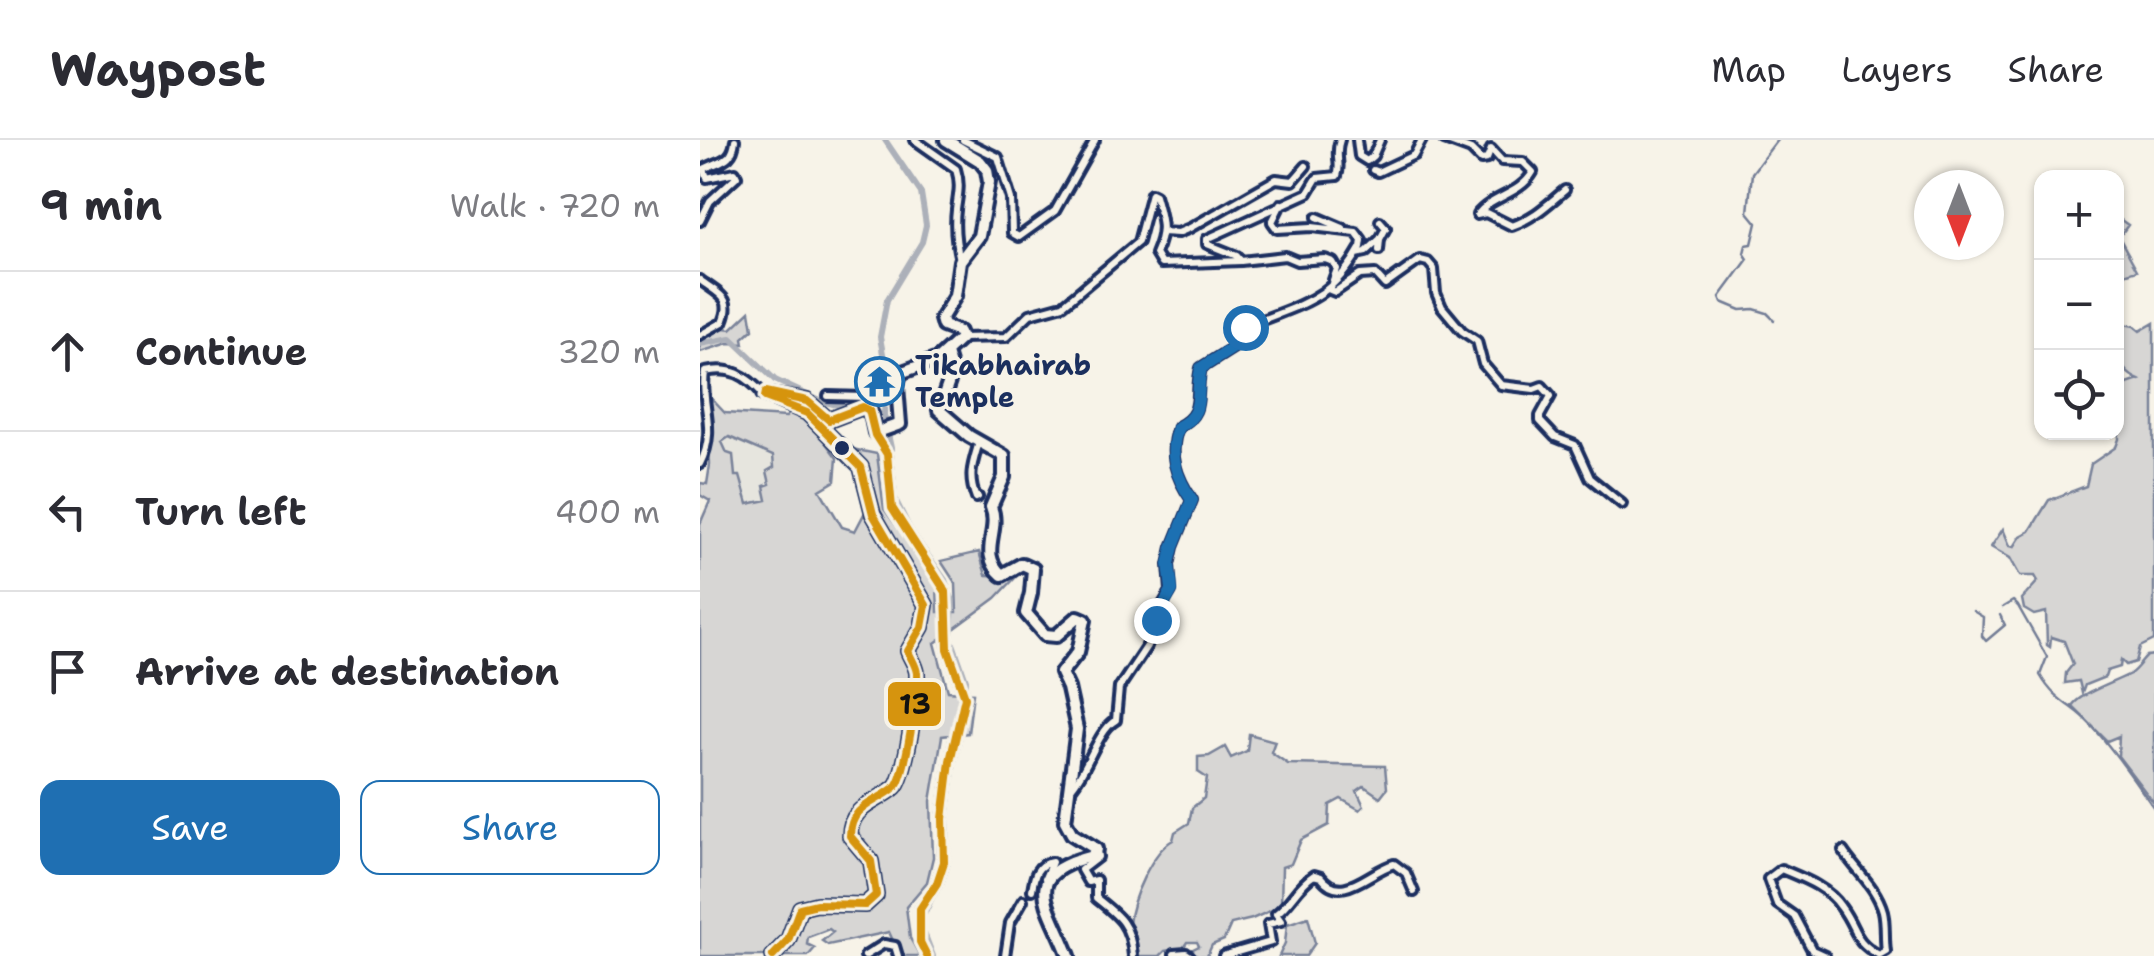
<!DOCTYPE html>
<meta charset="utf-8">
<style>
:root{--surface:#fff;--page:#f2f2f3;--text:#2b2b33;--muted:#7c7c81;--line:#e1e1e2;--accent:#1f6fb2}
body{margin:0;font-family:"Shantell Sans",sans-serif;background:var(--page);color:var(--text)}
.controls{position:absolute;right:30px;top:30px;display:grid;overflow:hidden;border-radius:20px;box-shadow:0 2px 8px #0004}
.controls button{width:90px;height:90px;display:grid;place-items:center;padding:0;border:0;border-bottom:2px solid var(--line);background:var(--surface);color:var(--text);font:50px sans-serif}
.compass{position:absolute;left:1214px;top:30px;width:90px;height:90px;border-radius:50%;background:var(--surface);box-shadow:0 2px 8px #0004;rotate:180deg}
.stop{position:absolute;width:30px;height:30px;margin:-22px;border:8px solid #1f6fb2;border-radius:50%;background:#fff}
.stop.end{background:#1f6fb2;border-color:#fff;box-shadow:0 2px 10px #0008}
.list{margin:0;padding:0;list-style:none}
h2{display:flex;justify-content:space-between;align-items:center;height:130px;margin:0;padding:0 40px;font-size:42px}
h2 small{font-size:32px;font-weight:400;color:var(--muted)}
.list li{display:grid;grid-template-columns:65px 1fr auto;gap:30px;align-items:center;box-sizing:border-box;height:160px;padding:0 40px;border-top:2px solid var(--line)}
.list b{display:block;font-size:38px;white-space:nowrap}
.list em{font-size:32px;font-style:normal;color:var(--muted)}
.actions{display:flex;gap:20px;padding:30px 40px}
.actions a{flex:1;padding:22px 0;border:2px solid var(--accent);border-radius:20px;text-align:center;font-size:35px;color:var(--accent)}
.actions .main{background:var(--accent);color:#fff}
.icon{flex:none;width:55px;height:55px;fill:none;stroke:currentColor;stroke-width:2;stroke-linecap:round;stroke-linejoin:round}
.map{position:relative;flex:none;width:1454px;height:816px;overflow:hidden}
header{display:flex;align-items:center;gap:60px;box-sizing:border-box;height:140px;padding:0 50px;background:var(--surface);border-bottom:2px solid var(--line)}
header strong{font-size:48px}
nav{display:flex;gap:55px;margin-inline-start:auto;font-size:35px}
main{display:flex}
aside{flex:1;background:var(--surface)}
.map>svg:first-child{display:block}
</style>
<header>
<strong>Waypost</strong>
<nav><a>Map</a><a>Layers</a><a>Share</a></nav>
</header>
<main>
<aside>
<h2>9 min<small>Walk · 720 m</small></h2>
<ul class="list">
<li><svg class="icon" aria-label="ahead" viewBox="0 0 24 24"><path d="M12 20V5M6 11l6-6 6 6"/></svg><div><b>Continue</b></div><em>320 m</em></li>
<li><svg class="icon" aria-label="left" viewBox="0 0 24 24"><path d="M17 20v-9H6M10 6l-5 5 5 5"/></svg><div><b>Turn left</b></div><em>400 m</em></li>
<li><svg class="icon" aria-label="arrive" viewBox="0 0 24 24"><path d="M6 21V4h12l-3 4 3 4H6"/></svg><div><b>Arrive at destination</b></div></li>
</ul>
<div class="actions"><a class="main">Save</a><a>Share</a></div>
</aside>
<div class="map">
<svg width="1454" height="816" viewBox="0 0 1454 816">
<rect width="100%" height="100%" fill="#f7f3e8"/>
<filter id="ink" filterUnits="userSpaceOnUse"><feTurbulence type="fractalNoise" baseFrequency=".01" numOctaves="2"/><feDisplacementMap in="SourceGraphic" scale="20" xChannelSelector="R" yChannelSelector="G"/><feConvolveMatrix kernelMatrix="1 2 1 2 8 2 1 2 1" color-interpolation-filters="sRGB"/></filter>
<g filter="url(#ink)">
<path fill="#e6e5de" d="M29,297L73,316L95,382L55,398L24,303Z"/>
<path fill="#d7d6d4" stroke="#798299" stroke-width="2.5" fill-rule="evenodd" d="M1421,80L1428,85L1419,97L1437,130L1421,135L1417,144V81Z
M1417,166L1424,184L1434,186L1440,191L1454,183V500L1440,507L1436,522L1426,525L1421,520L1420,527L1407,531L1405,537L1385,545L1382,553L1379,541L1365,543L1366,533L1373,524L1364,501L1351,497L1350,507L1347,505L1346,472L1334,475L1324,469L1322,459L1338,441L1335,436H1320L1310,418L1291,407L1303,389L1310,406L1314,407L1321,396L1330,391L1349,360L1386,346L1391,324L1416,307L1419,299L1417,260L1427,244L1439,240C1409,226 1416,196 1417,166Z
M50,171L53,189L43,198L44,204L29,203L0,212V190L12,186L31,189Z
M7,254L25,273L86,277L93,269L104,274L137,318L135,341L120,350L142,387L155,391L164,374L211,447L181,387L152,309L177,314L184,369L237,442L238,472H257L256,444L241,421L279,412L286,435L317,436L296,458L235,503L248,551L273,553L268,593L242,596L231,661L233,717L227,742L206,767L210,798L220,816H200L189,792L128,805L122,801L133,792L129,789L108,797L107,804L115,808L108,816H0V384L10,361L0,355V343L7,344L10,325ZM29,297L73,316L74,327L67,331L70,344L64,346L67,360L48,364L40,336H35L33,315L27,313L22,302Z
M1454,515V663L1418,616L1419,596L1407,601L1372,566C1379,554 1415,542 1430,534C1437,529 1441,522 1447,516Z
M549,594L575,601L571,612L588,624L685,626L687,648L680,657L664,646L657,651L664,666L660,670L641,659L630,665L629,685L601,700L591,724L582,727L581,766L552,779L531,784L524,800L512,805L507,816H485V813L499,806L497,802H487L483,808L465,811L460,816H434C432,806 428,794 429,784C431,760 452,711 473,700L475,692L489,683L492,668L504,658L507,638L498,632V617L509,616L525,607L531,618L547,611Z
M608,777L615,803L606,816H579L585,803L587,784Z"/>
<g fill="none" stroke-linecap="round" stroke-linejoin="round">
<path stroke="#727c95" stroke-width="2.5" d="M1074,180L1067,173L1054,169L1041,170L1022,162L1020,157L1048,119L1044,113L1046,105L1052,104L1057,83L1048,72L1052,33L1077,0
M1303,467L1313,461L1318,466L1347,517L1340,535C1356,563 1373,565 1391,585C1415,611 1434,640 1454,668
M1273,471L1283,477L1282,496L1286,501L1305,485L1300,475"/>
<path stroke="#acb0b9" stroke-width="6" d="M185,0L221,53L226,85L222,102L187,160L180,197L186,231L184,275L191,308V331
M0,204L31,198L75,240L118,260L149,268L156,263L160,244L185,260
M192,353L211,391L245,440L253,461L251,498L266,540L265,570
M233,816L223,790L222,779L246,729V669L255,606"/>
<defs>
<path id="minor" d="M215,0L256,29C261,45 258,54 256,70C254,86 256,104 260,120
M263,0L298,17L311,59L312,93L319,97L355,71L395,0
M657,0L659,16L667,21L673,16L680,0
M744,0L771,10L781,20L787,19L791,9L802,21L823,22L833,32C820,55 791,56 777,75L786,73L812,86C834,78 847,65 865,50
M673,30L678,32L714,15L722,0
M617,77L643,88
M0,81L10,61L37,36L35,32L7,38L4,29C21,20 33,21 35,0
M680,81L686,88L680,99
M462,92L478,93L490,88L576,39L593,41L606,26
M657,114L666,112L680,99L679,110
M541,121L585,116L597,121L625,119L633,122L637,129L633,140
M0,140C18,154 34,157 23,182L0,195
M630,150L635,152L660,135L675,134L685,145L720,120L728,122L734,129L736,153L742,167L762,191L777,201L783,224L801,245L834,249L842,246L851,256L840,276V281L855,297L875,305L890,338L922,364
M261,198L306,197L330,174L363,165L438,102L451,53L455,55C462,81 466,89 455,114L461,124L541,121L537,116L507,104V99L608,53L617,38L637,36C642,25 634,15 640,0
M5,232C31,226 46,235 63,254
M128,256L165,257L174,274
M175,294L187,314L192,368L246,452L248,509L265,557L250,621L243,679L244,722L237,743L220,769V802L227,816
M0,324C18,288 0,266 5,232
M278,357L276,358C267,336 273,323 279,302
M372,647C388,629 398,590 416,580L419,548L447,506L459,471L471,451L469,425L473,407L492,360C476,337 468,314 478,287C506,273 494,255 501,228L542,202L545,187C598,164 630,163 661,107L662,100L656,92L612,87L577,89L572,82L581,64
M397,710L398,717L381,730L388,742L396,740V758C419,776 431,785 433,816
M332,750C334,737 336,724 352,722L345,738
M165,816L184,804L195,806L198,816
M305,816L310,783L323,760
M478,816L474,814L486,813L490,816
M523,816L571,802L568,784L581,781L576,774C592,762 597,746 614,735L621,737C642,765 669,731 694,724L706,733L714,752
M1125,816L1112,810L1094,776L1077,764L1068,739L1081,729C1102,738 1128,747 1141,767C1158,790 1152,800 1179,815L1186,811C1184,798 1186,783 1183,771C1176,746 1156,731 1143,711"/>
<path id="major" d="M246,213L252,233L239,270L269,296L304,316V337L291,367C301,391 277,413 302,435L322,424L333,429L331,453L326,473L345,495L356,496L378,477L385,480L378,512L361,533L368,548L377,589L365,681L372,694L396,709L392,716C317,735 350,765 369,816
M73,816L88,800L100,768L117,764L165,765L176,755L171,721L150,696C150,665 177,663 195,647C206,637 218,550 217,533C216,525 211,519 208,511L222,487L226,465L173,374L161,327L107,273L63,254L107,261L129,280L163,267L171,274L175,293L200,284L197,246L200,233L238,219L261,198L259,192L243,186L241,179L255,156L260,121L279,96L289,42L287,30L280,21L246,0"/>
</defs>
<use href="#minor" stroke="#1b2f5e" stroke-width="14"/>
<use href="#major" stroke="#1b2f5e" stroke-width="18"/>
<use href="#minor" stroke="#f7f3e8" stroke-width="6"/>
<use href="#major" stroke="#f7f3e8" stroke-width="10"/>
<defs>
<path id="bus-1" d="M73,816L88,800L100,768L117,764L165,765L176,755L171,721L150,696C150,665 177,663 195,647C206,637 218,550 217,533C216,525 211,519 208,511L222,487L226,465L173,374L161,327L107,273L65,257L66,252L107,261L129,280L163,267L169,270L175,295L187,314L192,368L246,452L248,509L265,557L250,621L243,679L244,722L237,743L220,769V802L227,816"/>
</defs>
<use href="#bus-1" stroke="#f7f3e8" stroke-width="15"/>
<use href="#bus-1" stroke="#d6940e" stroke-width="8"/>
</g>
</g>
<g fill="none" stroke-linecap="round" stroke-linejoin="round" filter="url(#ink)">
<path stroke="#1f6fb2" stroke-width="12" d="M456,480L472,450L469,424L473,407L492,360C476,337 468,314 478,287C506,273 495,255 501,228L542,202L545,187"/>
</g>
<defs>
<symbol id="temple-ring" viewBox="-11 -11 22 22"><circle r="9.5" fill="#f7f3e8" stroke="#1f6fb2" stroke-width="1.5"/><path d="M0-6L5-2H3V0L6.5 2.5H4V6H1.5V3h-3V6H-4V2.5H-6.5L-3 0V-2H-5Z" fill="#1f6fb2"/></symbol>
</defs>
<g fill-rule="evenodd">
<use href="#temple-ring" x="152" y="214" width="55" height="55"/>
</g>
<circle fill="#1b2f5e" stroke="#f7f3e8" stroke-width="4" cx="142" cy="308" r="9"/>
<g text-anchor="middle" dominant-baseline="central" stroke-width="8" stroke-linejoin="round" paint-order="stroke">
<g font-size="28" font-weight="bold" fill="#1b2f5e" stroke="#f7f3e8" text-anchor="start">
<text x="215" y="225">Tikabhairab<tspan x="215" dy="32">Temple</tspan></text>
</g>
</g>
<rect stroke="#f7f3e8" stroke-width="4" x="186" y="540" width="57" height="48" rx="10" fill="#d6940e"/>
<g font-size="28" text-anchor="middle" font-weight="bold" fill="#111">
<text x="215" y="574">13</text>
</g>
</svg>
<div class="controls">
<button>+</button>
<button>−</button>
<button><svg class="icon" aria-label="locate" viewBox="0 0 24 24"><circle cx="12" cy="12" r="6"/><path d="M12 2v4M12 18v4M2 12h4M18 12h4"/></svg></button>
</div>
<svg class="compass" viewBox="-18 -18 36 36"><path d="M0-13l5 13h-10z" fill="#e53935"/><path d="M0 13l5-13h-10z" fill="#7c7c81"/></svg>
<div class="stop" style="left:545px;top:187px"></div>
<div class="stop end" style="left:456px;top:480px"></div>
</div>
</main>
